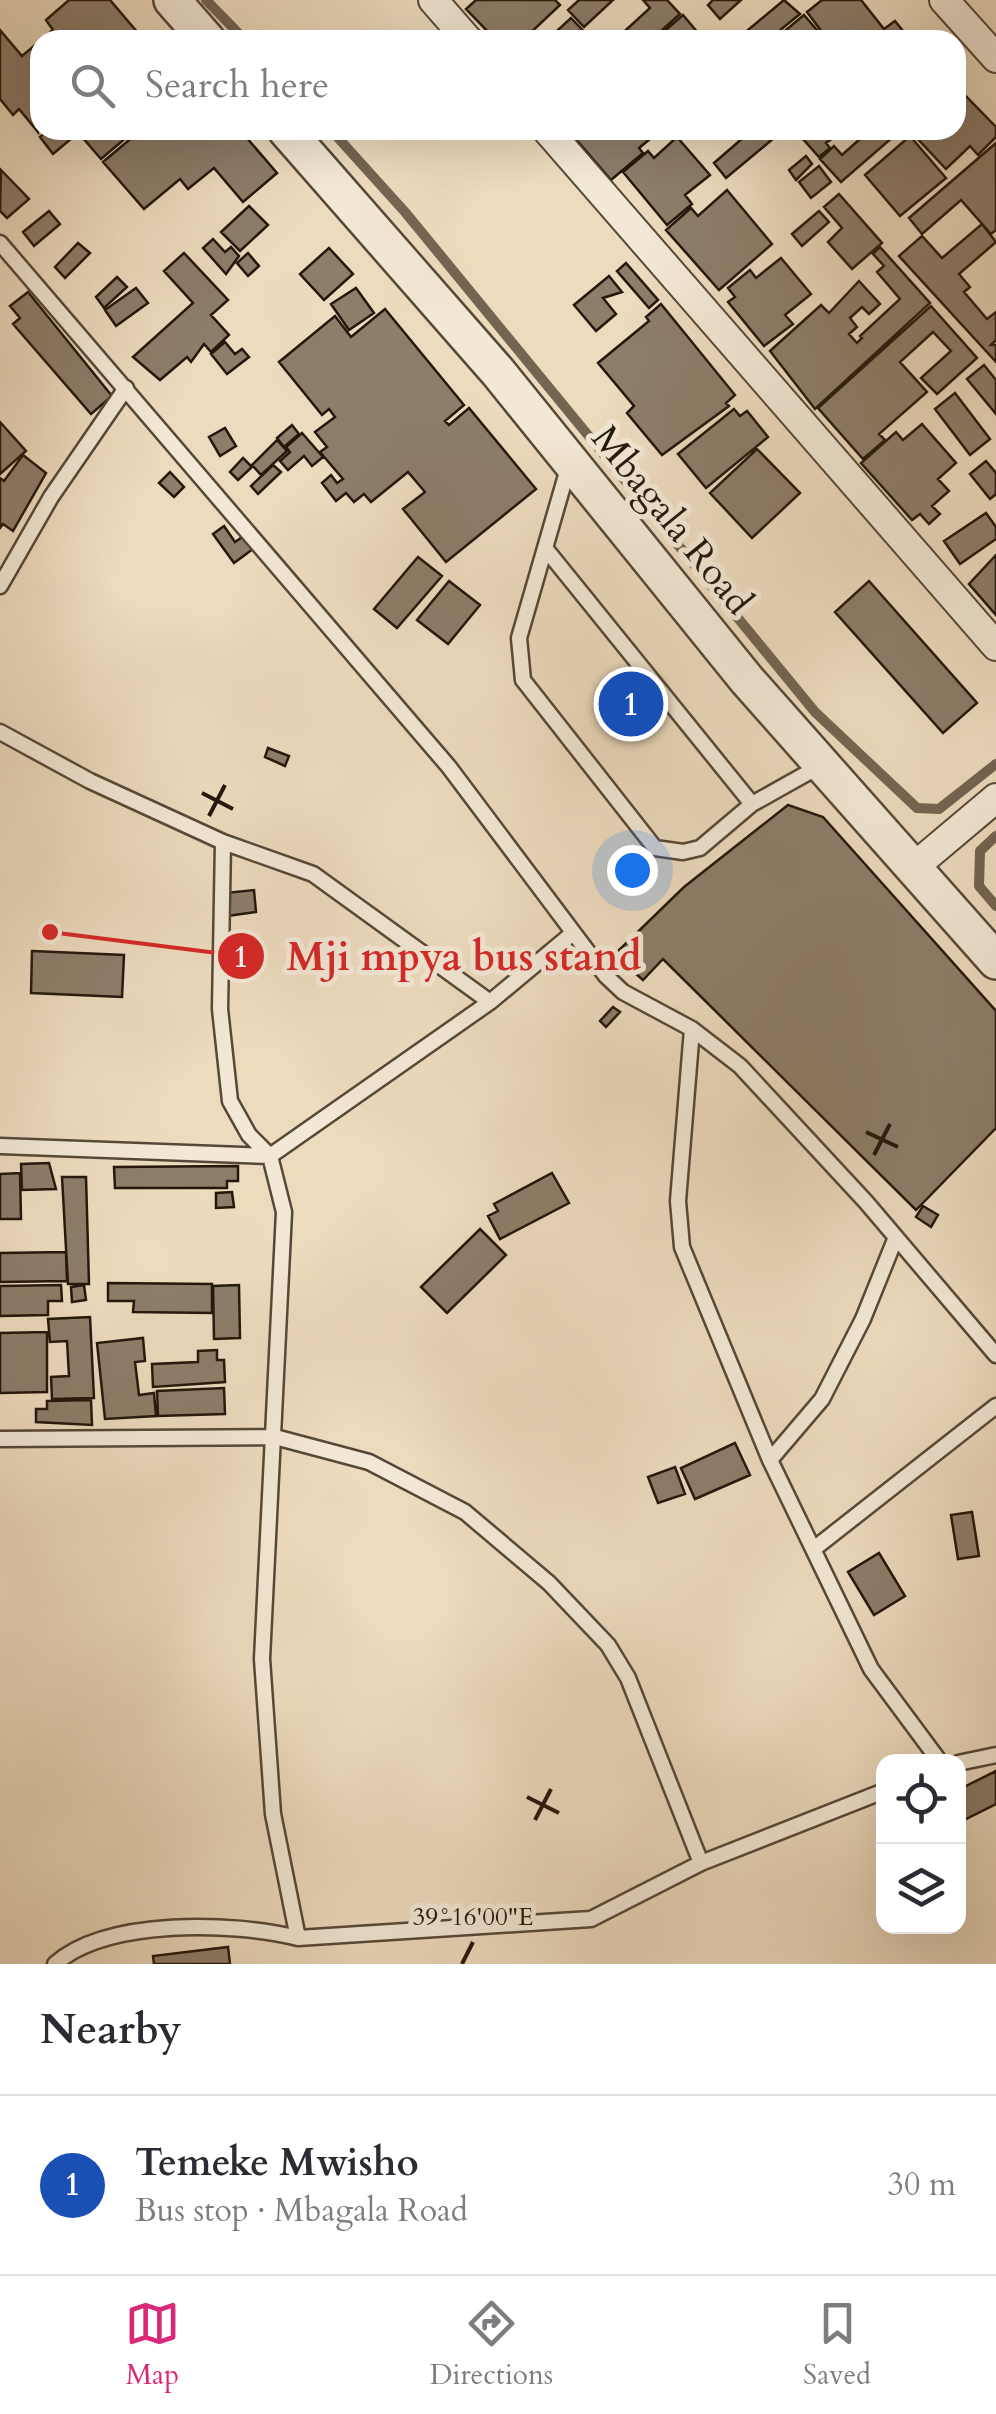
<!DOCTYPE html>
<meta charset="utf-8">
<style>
:root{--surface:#fff;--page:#f2f2f3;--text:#2b2b33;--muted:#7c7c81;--line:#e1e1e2;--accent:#db2777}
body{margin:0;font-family:Cardo,serif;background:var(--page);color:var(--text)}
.controls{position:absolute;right:30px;bottom:30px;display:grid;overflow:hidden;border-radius:20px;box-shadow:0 10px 40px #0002}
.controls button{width:90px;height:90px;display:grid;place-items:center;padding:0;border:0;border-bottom:2px solid var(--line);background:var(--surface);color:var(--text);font:50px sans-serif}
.you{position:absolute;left:632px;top:870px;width:35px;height:35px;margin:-25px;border:8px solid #fff;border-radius:50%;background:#1a73e8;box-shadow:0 0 0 15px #1a73e833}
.badge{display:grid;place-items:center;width:65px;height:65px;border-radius:50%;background:var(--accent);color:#fff;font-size:32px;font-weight:700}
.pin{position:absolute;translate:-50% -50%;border:5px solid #fff;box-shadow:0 2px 10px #0006}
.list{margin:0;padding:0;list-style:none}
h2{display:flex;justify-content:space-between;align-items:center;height:130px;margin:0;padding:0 40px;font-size:42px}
h2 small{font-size:32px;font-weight:400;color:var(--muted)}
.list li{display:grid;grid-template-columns:65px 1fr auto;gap:30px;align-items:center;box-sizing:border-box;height:180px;padding:0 40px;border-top:2px solid var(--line)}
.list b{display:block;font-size:38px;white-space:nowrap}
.list p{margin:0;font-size:32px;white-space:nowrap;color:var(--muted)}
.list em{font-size:32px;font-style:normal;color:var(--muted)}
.icon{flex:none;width:55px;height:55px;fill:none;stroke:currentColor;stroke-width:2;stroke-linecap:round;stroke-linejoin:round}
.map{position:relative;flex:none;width:996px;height:1964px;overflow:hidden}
.search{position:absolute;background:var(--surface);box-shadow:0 10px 40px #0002;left:30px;right:30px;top:30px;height:110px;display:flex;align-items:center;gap:25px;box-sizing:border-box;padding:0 35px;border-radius:30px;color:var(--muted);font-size:38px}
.sheet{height:310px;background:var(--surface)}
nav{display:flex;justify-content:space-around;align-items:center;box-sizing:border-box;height:140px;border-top:2px solid var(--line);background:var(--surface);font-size:28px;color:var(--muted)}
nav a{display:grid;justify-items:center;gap:5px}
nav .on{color:var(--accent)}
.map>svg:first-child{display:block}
</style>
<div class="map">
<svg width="996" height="1964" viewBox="0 0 996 1964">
<rect width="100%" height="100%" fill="#eddbbe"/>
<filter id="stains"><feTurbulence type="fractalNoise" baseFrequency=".002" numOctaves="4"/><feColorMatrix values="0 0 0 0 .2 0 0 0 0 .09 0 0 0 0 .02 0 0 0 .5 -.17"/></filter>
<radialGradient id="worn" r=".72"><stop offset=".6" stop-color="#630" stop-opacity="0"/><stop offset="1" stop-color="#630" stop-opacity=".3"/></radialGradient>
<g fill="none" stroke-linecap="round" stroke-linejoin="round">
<path stroke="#746452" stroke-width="10" d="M206,0L245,40
M331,130L405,212L815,712L917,808L939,809L996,764
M996,836L980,851L979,886L996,906"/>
</g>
<path fill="#8d7d69" stroke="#24170c" stroke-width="2.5" d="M69,0H110L144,40H41L53,30L46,20Z
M476,0H555L560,5L523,40H496L466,9Z
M579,0H613L584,27L568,10Z
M643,0H667L680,14L651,40H615L650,8Z
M713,0H741L720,19L708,5Z
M784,0L800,14L768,40H736Z
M822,0H861L884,29L895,21L907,36L901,40H828L807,12Z
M683,15L704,40H664L660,35Z
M804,15L823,37L819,40H774Z
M571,18L592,40H547Z
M0,30L22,56L40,41L38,132L19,109L13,115L0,99Z
M960,90L996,127V137L978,155L970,146L946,169L913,134L918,130H956V94Z
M49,130H76L78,133L53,154L40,137Z
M76,130H135L101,159Z
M141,130H240L277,173L243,202L214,168L188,189L180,179L144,209L103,162Z
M568,130H661L639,148L643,153L611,180Z
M752,130L780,133L726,178L714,163Z
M795,130H827L833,138L826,143L830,148L819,157Z
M870,130H901L841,182L820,159L834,146L842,155Z
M910,136L946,178L900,216L865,175Z
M677,137L710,175L685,195L692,204L667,225L623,172L648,151L654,158Z
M996,143V230L991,234L961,200L922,234L909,218Z
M806,156L812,164L796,180L789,170Z
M819,166L831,182L811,198L799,182Z
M1,170L29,199L7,218L0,211Z
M727,190L772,244L719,290L666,230L691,208L698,216Z
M839,194L882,243L852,269L828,242L842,228L824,207Z
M249,206L268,225L240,251L221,232Z
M49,211L60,224L34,246L23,232Z
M819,211L829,222L802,246L792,234Z
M982,224L996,242L959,274L970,287L964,292L987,319L996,312V340L991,345H996V362L899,256L922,236L942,258Z
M213,239L225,252L231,247L239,256L226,274L203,248Z
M78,243L90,253L65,278L55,267Z
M880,247L930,303L815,409L770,351L821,305L829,313L859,281L880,304L869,314L862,307L850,318L857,327L849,334L857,343L862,338L860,336L900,299L877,272L884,266L873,254Z
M329,248L353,274L324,300L300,274Z
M184,253L228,300L211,315L229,335L211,352L204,344L191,362L187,357L160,380L133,357L193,303L164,271Z
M248,253L259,266L248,276L237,263Z
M781,258L811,294L785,315L793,324L764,346L728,302L735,297L728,288L750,270L756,278Z
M626,263L658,300L649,308L617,271Z
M609,276L622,292L603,298L616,314L596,331L574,305Z
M117,277L127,287L104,308L96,297Z
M136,288L148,303L116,326L105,310Z
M356,288L374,313L349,330L331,304Z
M28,292L112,396L91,414L13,324L20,318L10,306Z
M661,304L735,395L726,403L729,406L662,455L627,413L634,406L598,363L649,321L646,317Z
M931,306L977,358L937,394L921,378L951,351L933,332L900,362L927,392L879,434L885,440L863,459L818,408Z
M385,309L464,405L445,421L449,425L469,408L536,489L446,562L403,509L425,492L408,472L371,502L364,494L354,502L346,493L336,501L322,483L331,475L337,483L343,479L320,452L327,447L315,432L335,417L329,409L322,415L279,362L335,316L351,337Z
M225,342L235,354L242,349L249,357L227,374L211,354Z
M984,365L996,380V414L967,379Z
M955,393L990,439L970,455L935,409Z
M734,409L740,416L747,411L768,437L706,488L678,454Z
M0,422L26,451L0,474Z
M922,424L956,463L938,479L949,491L932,506L940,514L929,524L920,514L912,520L861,463L896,432L903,440Z
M292,425L299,434L284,447L277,438Z
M225,428L236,446L220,456L209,437Z
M302,433L323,457L312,466L304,456L288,470L280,461L290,452L286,447Z
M277,440L287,451L261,475L252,465Z
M757,449L800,493L752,538L710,493Z
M23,455L46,473L13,531L3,524L0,528V478L4,481Z
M243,458L252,467L238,480L230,472Z
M986,461L996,473V494L990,499L970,474Z
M273,465L281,472L258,494L251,486Z
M170,472L184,487L174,497L159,483Z
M986,513L996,527V539L960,564L944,541Z
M224,526L235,542L248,533L257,546L234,563L213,534Z
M996,555V615L969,584Z
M418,557L442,576L397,628L374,609Z
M449,581L480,605L448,644L417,620Z
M869,581L977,703L943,733L835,612Z
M268,748L289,756L285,766L265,757Z
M788,805L823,817L996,1011V1128L916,1210L663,959L643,980L614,955L684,887Z
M254,890L256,912L227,916L225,893Z
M32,951L124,955L122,997L31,993Z
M613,1007L620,1012L606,1027L600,1021Z
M49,1163L56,1189L22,1190L21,1164Z
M238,1166V1181H227V1188H115L114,1167Z
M20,1173L21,1219H0V1174Z
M552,1173L569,1203L500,1239L488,1216L498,1211L494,1204Z
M62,1177H86L89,1284H68Z
M232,1192L234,1207L216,1208V1193Z
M923,1206L938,1215L931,1227L916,1217Z
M480,1229L506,1255L447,1313L421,1287Z
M66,1252L67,1281L0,1282V1253Z
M108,1283L212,1284V1313L133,1312L134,1301H108Z
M61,1285L62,1301H48V1315L0,1316V1286Z
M84,1285L86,1300L72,1302L71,1287Z
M239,1285L240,1338L214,1339L213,1286Z
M90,1317L94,1398L52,1399L51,1377L69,1376L67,1341L50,1342L48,1319Z
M47,1332V1392L0,1393V1333Z
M143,1338L145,1361L135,1362L139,1395L154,1393L156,1416L105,1419L97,1343Z
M217,1350V1360H224L225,1382L153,1387L152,1364L198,1362V1351Z
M224,1388L225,1414L158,1416L157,1391Z
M91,1400L92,1425L36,1422V1409H47V1401Z
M735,1443L750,1475L695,1499L681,1468Z
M675,1467L685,1494L658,1503L648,1477Z
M972,1512L979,1556L958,1559L951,1515Z
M879,1553L905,1596L874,1615L848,1572Z
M996,1771V1804L958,1823V1790Z
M228,1947L230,1964H154L153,1956Z"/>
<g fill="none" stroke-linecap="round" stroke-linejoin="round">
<defs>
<path id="service" d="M0,243L449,767L606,976L623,992L692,1029L740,1066L866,1202L996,1355
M569,465L519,638L523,680L655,848L683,852L700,848L752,804L820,766
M545,548L752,804
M0,586L51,497L126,388
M0,732L90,781L223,842L313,874L490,1002
M223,842L220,1009L230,1101L249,1135L270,1156L284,1212L262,1659L273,1814L298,1938
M692,1029L678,1201L682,1247L770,1460L871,1669L940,1762
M0,1146L270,1156L490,1002L573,933
M0,1439L275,1437L369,1462L465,1512L549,1583L608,1645L628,1678L701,1863
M770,1460L822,1399L863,1319L896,1237
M815,1548L996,1406
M958,1763L996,1755
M55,1964C107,1918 234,1922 298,1938L591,1919L701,1863L884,1791"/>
<path id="minor" d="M433,0L468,40
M944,0L996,58
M547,130L996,646
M914,867L996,798"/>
<path id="tertiary" d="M172,0L207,40
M286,130L498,372L747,680L996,961"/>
</defs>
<use href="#service" stroke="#564838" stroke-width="19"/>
<use href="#minor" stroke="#564838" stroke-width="32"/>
<use href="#tertiary" stroke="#564838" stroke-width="40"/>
<use href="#service" stroke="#f3e8d5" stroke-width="14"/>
<use href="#minor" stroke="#f3e8d5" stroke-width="28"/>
<use href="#tertiary" stroke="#f3e8d5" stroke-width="35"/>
</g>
<path fill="none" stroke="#24170c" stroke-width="4" d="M202,793L233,809M209,816L225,785M866,1132L898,1147M874,1155L890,1124M527,1797L559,1813M535,1820L551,1789M462,1964L473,1942"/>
<g text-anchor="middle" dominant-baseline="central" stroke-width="10" stroke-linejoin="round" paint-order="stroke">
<g font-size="38" fill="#24170c" stroke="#f3e8d5">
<text transform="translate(672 520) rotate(51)">Mbagala Road</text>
</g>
</g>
<g font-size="25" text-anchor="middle" fill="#24170c" stroke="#f3e8d5" stroke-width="10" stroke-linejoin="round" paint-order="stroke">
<text x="473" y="1925">39°16'00"E</text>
</g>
<path fill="none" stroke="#d62828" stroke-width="4" d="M50 932L241 956"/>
<g fill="#d62828" stroke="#f3e8d5" stroke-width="4">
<circle cx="50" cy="932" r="10"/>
<circle cx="241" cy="956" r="25"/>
</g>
<g font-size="30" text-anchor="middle" font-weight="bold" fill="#fff">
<text x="241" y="967">1</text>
</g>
<g font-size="40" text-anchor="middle" font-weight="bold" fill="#d62828" stroke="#f3e8d5" stroke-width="10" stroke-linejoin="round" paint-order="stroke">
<text x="464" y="970">Mji mpya bus stand</text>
</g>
<rect width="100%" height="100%" filter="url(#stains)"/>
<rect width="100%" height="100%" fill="url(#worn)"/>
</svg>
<div class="controls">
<button><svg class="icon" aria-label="locate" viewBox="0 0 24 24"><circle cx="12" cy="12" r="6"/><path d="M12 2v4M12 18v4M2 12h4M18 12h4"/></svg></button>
<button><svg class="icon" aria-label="layers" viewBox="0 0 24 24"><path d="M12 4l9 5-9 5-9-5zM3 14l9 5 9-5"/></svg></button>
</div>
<div class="you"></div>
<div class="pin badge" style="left:631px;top:704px;background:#1a4fb4">1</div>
<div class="search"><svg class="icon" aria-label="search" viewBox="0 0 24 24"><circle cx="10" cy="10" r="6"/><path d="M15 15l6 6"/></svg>Search here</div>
</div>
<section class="sheet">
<h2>Nearby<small></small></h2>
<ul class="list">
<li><span class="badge" style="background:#1a4fb4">1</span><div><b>Temeke Mwisho</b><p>Bus stop · Mbagala Road</p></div><em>30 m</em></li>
</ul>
</section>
<nav>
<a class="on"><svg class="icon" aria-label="map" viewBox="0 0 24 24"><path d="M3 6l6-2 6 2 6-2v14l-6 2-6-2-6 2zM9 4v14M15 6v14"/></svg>Map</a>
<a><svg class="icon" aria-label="directions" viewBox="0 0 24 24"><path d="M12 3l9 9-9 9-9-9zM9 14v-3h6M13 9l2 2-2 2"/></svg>Directions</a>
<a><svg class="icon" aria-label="saved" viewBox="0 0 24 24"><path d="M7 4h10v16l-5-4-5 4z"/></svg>Saved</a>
</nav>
